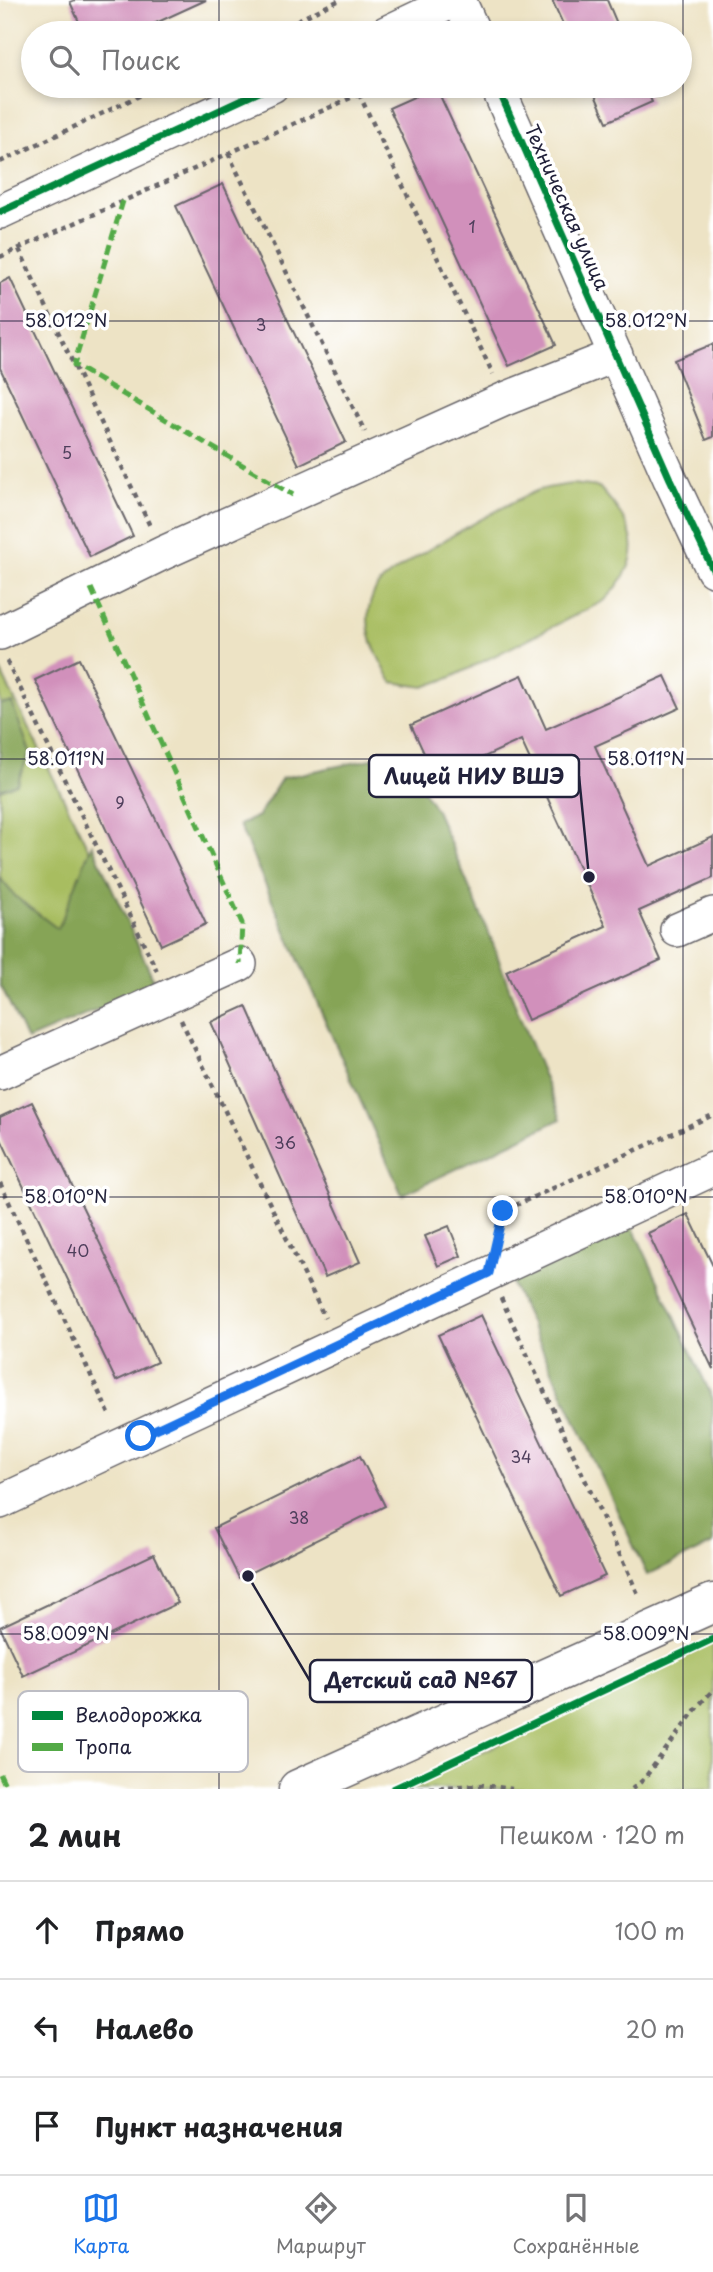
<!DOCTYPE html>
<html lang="ru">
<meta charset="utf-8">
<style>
:root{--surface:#fff;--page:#f2f2f2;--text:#202124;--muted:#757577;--line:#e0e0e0;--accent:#1a73e8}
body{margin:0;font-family:"Playpen Sans",sans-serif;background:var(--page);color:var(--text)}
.stop{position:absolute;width:21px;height:21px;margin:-16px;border:5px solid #1a73e8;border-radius:50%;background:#fff}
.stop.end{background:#1a73e8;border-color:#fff;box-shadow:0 2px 7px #0008}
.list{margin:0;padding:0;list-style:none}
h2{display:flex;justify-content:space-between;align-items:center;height:91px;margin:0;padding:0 28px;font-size:30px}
h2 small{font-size:23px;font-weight:400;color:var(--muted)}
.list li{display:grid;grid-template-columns:46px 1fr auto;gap:21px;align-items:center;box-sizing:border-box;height:98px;padding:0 28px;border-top:2px solid var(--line)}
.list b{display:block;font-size:26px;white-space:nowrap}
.list em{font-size:23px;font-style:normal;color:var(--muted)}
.icon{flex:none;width:38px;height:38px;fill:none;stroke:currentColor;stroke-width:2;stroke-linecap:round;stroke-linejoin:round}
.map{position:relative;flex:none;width:713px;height:1789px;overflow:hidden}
.search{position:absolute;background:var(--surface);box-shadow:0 4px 10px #0003;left:21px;right:21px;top:21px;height:77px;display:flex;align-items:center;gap:18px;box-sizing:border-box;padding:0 24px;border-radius:38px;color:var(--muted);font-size:26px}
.sheet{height:385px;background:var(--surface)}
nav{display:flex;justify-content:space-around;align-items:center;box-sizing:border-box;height:98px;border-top:2px solid var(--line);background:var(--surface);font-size:19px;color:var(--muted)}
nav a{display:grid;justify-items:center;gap:4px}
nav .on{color:var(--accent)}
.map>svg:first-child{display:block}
</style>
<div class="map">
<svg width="713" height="1789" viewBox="0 0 713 1789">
<rect width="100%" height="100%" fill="#fff"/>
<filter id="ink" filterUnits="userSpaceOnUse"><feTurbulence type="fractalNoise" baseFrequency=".0143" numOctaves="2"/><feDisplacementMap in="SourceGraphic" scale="14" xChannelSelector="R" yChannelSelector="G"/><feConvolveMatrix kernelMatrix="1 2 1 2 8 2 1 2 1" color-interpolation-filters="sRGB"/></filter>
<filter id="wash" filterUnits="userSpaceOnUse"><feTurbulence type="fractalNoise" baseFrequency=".00686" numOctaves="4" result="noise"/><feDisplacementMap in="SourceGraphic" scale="28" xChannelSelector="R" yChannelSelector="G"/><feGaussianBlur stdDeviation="1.57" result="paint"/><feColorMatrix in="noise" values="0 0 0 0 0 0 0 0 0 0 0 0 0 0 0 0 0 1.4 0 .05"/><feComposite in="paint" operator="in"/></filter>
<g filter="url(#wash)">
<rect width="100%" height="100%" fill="#ede3c5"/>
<path fill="#a8bd61" stroke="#65704e" stroke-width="2" d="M571,484L599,487C637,529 648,557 604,601L452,677L424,687L392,682C374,652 357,621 377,587C388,569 515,499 539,490C549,487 561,486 571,484Z
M0,670L156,985L0,983Z
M713,1642V1789H404Z"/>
<path fill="#86a457" stroke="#546349" stroke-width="2" d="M12,703L30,752L17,784L0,790V704Z
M399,753L436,810L491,938L517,1010L561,1119L402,1195L239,825L258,816L282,778Z
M92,844L156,985L27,1040L0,984V878L16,897L58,929Z
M629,1219L713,1399V1544L647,1575L508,1275Z"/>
<g id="blocks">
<path fill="#d190bb" d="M75,0H206L134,33H84L70,2Z
M552,0H607L621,33H567Z
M591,86H645L652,102L607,122Z
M436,87L556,345L509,366L389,108Z
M223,184L346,442L299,465L176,206Z
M10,278L133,536L90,557L0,368V283Z
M713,344V437L706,440L674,360Z
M79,659L206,924L161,945L35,680Z
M522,675L546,729L665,676L680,708L595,746L649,866L713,837V878L639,911L661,960L528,1020L506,971L606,926L521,740L436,779L411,725Z
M246,1006L360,1262L325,1277L211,1022Z
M32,1102L157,1362L116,1381L0,1137V1117Z
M688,1214L713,1266V1369L648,1233Z
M449,1226L461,1256L438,1266L425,1236Z
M481,1315L605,1576L561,1596L438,1335Z
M360,1456L385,1506L239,1578L214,1528Z
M154,1554L178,1603L23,1676L0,1627Z"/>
</g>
</g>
<g filter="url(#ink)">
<use href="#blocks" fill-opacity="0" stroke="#69666b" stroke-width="2"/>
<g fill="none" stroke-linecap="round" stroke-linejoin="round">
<defs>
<path id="minor" d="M459,0L474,33
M386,33L455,0
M497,86L670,479L713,570
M0,212L272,86
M0,633L163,553L505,399L616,355
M677,930L713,914
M0,1073L240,964
M0,1502L713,1169"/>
<path id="major" d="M298,1789L713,1603"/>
</defs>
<use href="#minor" stroke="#69666b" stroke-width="36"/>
<use href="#major" stroke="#69666b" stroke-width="41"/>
<path stroke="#69666b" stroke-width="4.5" stroke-dasharray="5 5" stroke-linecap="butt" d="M270,33L340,0
M359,94L493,374
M228,153L365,432
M0,162L160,86
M19,249L150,526
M0,257L377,86
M7,661L157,971
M181,1020L325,1318
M0,1183L111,1418
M497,1237L503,1211L713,1115
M501,1298L639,1596
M409,1789L482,1785L512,1789
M632,1789L643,1780L699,1705L713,1690"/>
<use href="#minor" stroke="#fff" stroke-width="33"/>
<use href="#major" stroke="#fff" stroke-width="38"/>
<path stroke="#53aa46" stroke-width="5" stroke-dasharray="10 5" stroke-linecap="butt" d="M123,201L74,365L293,495
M91,588L242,923L240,964
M0,1774L7,1789"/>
<defs>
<path id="cycleway" d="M497,86L670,479L713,570
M0,212L272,86
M393,1789L713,1639"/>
</defs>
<use href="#cycleway" stroke="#fff" stroke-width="11"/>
<use href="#cycleway" stroke="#00873e" stroke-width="7"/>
</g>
</g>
<g fill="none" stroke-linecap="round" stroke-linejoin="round" filter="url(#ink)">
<path stroke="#1a73e8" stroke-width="9" d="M141,1436L489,1273L503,1211"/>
</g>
<path fill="none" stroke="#22223b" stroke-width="2" stroke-opacity="0.45" d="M219,0V33M683,0V1789M219,86V1789M0,321H713M0,759H713M0,1197H713M0,1634H713"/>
<g text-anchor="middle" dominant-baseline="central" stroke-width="7" stroke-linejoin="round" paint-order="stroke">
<g font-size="16" fill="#4e3e5b">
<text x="472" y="226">1</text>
<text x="261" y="324">3</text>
<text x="67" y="452">5</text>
<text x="120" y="802">9</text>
<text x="285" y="1142">36</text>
<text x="78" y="1250">40</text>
<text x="521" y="1456">34</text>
<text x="299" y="1517">38</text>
</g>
<g font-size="19" fill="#22223b" stroke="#fff">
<text transform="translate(568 207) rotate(66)">Техническая улица</text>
</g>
</g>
<rect x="18" y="1691" width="230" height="81" rx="10" fill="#fff" stroke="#bdbdc4" stroke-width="2"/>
<rect x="32" y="1711" width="31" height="9" fill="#00873e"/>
<rect x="32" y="1743" width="31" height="8" fill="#53aa46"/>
<g font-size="19" fill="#22223b">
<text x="75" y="1722">Велодорожка</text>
<text x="75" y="1754">Тропа</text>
</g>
<g font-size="18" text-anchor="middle" fill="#22223b" stroke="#fff" stroke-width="7" stroke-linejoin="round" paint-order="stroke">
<text x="66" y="327">58.012°N</text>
<text x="646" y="327">58.012°N</text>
<text x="66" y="765">58.011°N</text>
<text x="646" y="765">58.011°N</text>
<text x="66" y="1203">58.010°N</text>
<text x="646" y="1203">58.010°N</text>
<text x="66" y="1640">58.009°N</text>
<text x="646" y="1640">58.009°N</text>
</g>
<path fill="none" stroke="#22223b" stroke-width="2.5" d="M589 877L579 776M248 1576L310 1681"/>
<g fill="#22223b" stroke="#fff" stroke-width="2.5">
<circle cx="589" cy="877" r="7"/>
<circle cx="248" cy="1576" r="7"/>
</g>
<g fill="#fff" stroke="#22223b" stroke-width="2.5">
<rect x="369" y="755" width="210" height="42" rx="7"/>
<rect x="310" y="1660" width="222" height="42" rx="7"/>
</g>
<g font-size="21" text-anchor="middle" font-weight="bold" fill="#22223b">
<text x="474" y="784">Лицей НИУ ВШЭ</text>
<text x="421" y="1688">Детский сад №67</text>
</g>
</svg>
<div class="stop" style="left:141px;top:1436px"></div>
<div class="stop end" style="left:503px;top:1211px"></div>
<div class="search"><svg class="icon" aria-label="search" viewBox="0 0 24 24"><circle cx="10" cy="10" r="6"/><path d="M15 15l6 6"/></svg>Поиск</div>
</div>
<section class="sheet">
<h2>2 мин<small>Пешком · 120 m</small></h2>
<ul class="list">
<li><svg class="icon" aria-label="ahead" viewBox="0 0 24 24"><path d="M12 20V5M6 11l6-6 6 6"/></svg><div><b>Прямо</b></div><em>100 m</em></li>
<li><svg class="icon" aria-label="left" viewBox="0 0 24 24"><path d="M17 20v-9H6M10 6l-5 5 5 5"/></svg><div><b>Налево</b></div><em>20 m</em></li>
<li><svg class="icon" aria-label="arrive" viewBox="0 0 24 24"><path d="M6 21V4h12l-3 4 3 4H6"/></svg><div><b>Пункт назначения</b></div></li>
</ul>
</section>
<nav>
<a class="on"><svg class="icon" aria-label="map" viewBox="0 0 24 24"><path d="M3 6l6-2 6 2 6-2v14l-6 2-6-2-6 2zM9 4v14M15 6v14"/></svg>Карта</a>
<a><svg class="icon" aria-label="directions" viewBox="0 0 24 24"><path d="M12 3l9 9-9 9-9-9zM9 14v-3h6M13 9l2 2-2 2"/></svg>Маршрут</a>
<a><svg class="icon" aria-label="saved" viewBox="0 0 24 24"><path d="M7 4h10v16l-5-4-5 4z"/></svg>Сохранённые</a>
</nav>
